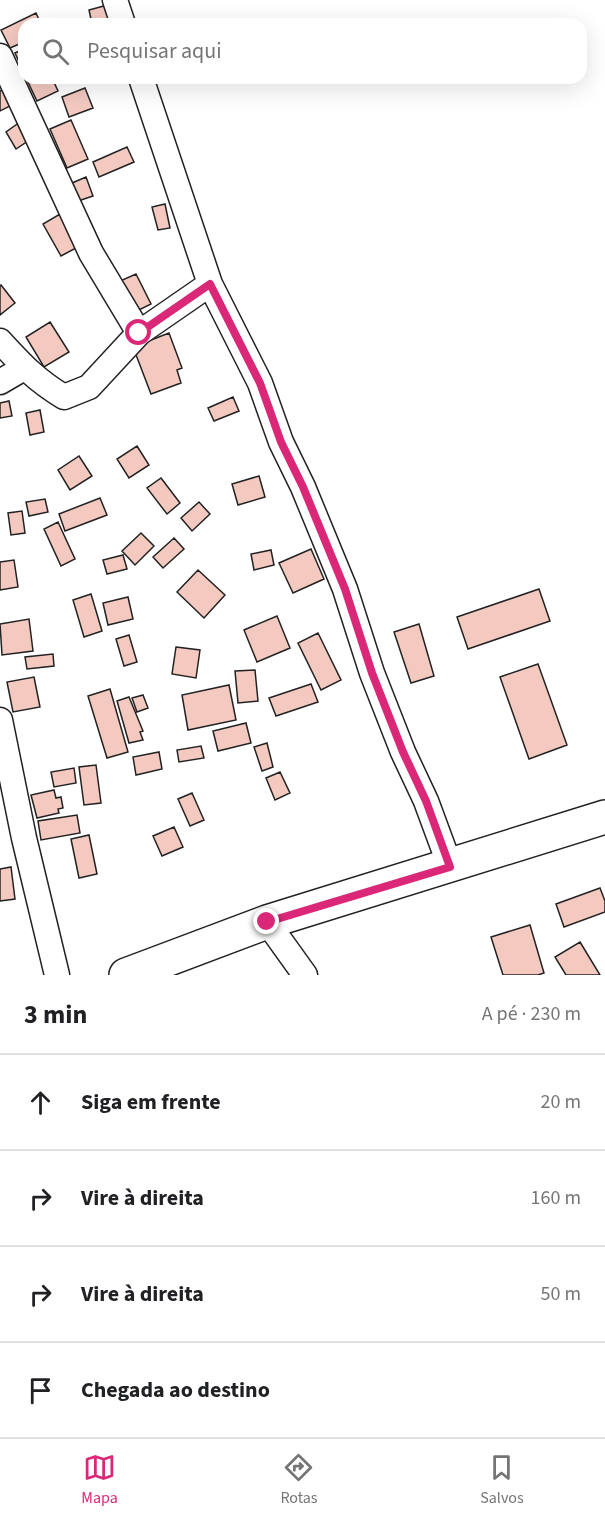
<!DOCTYPE html>
<html lang="pt">
<meta charset="utf-8">
<style>
:root{--surface:#fff;--page:#f6f6f6;--text:#202124;--muted:#757577;--line:#e0e0e0;--accent:#db2777}
body{margin:0;font-family:"Source Sans 3",sans-serif;background:var(--page);color:var(--text)}
.stop{position:absolute;width:18px;height:18px;margin:-14px;border:4px solid #db2777;border-radius:50%;background:#fff}
.stop.end{background:#db2777;border-color:#fff;box-shadow:0 2px 6px #0008}
.list{margin:0;padding:0;list-style:none}
h2{display:flex;justify-content:space-between;align-items:center;height:78px;margin:0;padding:0 24px;font-size:26px}
h2 small{font-size:20px;font-weight:400;color:var(--muted)}
.list li{display:grid;grid-template-columns:39px 1fr auto;gap:18px;align-items:center;box-sizing:border-box;height:96px;padding:0 24px;border-top:2px solid var(--line)}
.list b{display:block;font-size:22px;white-space:nowrap}
.list em{font-size:20px;font-style:normal;color:var(--muted)}
.icon{flex:none;width:33px;height:33px;fill:none;stroke:currentColor;stroke-width:2;stroke-linecap:round;stroke-linejoin:round}
.map{position:relative;flex:none;width:605px;height:975px;overflow:hidden}
.search{position:absolute;background:var(--surface);box-shadow:0 6px 24px #0002;left:18px;right:18px;top:18px;height:66px;display:flex;align-items:center;gap:15px;box-sizing:border-box;padding:0 21px;border-radius:18px;color:var(--muted);font-size:22px}
.sheet{height:462px;background:var(--surface)}
nav{display:flex;justify-content:space-around;align-items:center;box-sizing:border-box;height:84px;border-top:2px solid var(--line);background:var(--surface);font-size:16px;color:var(--muted)}
nav a{display:grid;justify-items:center;gap:3px}
nav .on{color:var(--accent)}
.map>svg:first-child{display:block}
</style>
<div class="map">
<svg width="605" height="975" viewBox="0 0 605 975">
<rect width="100%" height="100%" fill="#fff"/>
<path fill="#f3c9c0" stroke="#222" stroke-width="1.5" d="M111,4L115,21L92,24L89,10Z
M36,13L41,24H24V42L10,48L1,30Z
M24,49V73L15,53Z
M26,78H52L58,91L37,101Z
M85,88L93,108L69,117L62,97Z
M4,89L12,105L0,111V91Z
M71,120L88,159L67,168L50,129Z
M20,122L31,139L16,149L6,132Z
M127,147L134,162L99,177L93,162Z
M86,177L93,196L78,201L72,183Z
M165,204L170,228L158,230L152,207Z
M60,214L78,247L61,256L43,224Z
M136,274L151,304L135,312L120,281Z
M1,285L15,303L0,315V286Z
M50,322L69,352L44,367L26,337Z
M169,333L182,368L177,370L181,383L151,394L133,347Z
M233,397L239,411L214,421L208,408Z
M9,401L12,416L0,418V403Z
M40,410L44,432L30,435L26,413Z
M137,446L149,465L129,478L117,459Z
M79,456L92,476L70,490L58,470Z
M259,476L265,497L238,505L232,484Z
M161,478L180,503L167,514L147,488Z
M100,498L107,515L65,531L59,514Z
M45,499L48,512L29,516L26,502Z
M199,502L210,514L192,531L181,518Z
M22,511L25,533L11,535L8,513Z
M58,522L75,559L61,566L44,529Z
M141,533L154,546L135,565L122,551Z
M174,538L184,549L163,568L153,557Z
M311,549L324,579L293,593L279,563Z
M271,550L274,565L254,570L251,554Z
M123,555L127,569L107,574L103,560Z
M14,560L18,587L0,590V562Z
M198,570L225,595L204,618L177,592Z
M539,589L550,621L468,649L457,617Z
M91,594L102,631L84,637L73,600Z
M128,597L133,619L108,625L103,603Z
M277,616L290,648L257,662L244,630Z
M29,619L33,651L2,655L0,624Z
M419,624L434,676L411,683L394,632Z
M318,633L341,680L321,690L298,643Z
M129,635L137,662L124,666L116,639Z
M176,647L200,650L196,678L172,674Z
M53,654L54,666L27,669L25,657Z
M538,664L567,745L529,759L500,677Z
M255,670L258,701L238,703L235,671Z
M34,677L40,707L13,712L7,682Z
M311,684L318,702L276,716L269,698Z
M229,685L236,720L188,730L182,695Z
M110,689L128,752L107,758L88,696Z
M143,695L148,708L137,712L132,698Z
M129,697L143,731L140,732L143,740L129,743L117,701Z
M246,723L251,743L218,751L213,731Z
M267,743L273,767L262,771L254,747Z
M201,746L204,758L179,762L177,750Z
M159,752L162,769L136,775L133,757Z
M96,765L101,803L84,805L79,767Z
M74,768L76,783L54,787L51,772Z
M280,772L290,793L275,800L266,778Z
M54,790L56,798L61,797L63,808L58,809L59,813L37,818L31,795Z
M192,793L204,820L190,826L178,799Z
M77,815L80,833L41,840L38,821Z
M174,827L183,847L162,856L153,836Z
M89,835L97,874L79,878L71,839Z
M11,867L15,899L0,901V869Z
M600,888L605,901V912L564,927L556,904Z
M530,925L544,973L538,975H503L491,937Z
M580,942L600,975H566L555,957Z"/>
<g fill="none" stroke-linecap="round" stroke-linejoin="round">
<defs>
<path id="minor" d="M115,0L123,24
M0,56L91,253L139,333L89,387L64,397C36,380 22,365 0,341
M141,78L210,284L260,383L281,442L303,487L345,589L372,673L403,752L426,801L450,866
M139,333L210,284
M0,382L24,368
M0,720L24,838L57,975
M267,922L305,975"/>
<path id="secondary" d="M126,975L267,922L605,817"/>
</defs>
<use href="#minor" stroke="#222" stroke-width="27"/>
<use href="#secondary" stroke="#222" stroke-width="36"/>
<use href="#minor" stroke="#fff" stroke-width="24"/>
<use href="#secondary" stroke="#fff" stroke-width="33"/>
</g>
<g fill="none" stroke-linecap="round" stroke-linejoin="round">
<path stroke="#db2777" stroke-width="8" d="M139,333L210,284L260,383L281,442L303,487L345,589L372,673L403,752L426,801L450,867L267,922"/>
</g>
</svg>
<div class="stop" style="left:139px;top:333px"></div>
<div class="stop end" style="left:267px;top:922px"></div>
<div class="search"><svg class="icon" aria-label="search" viewBox="0 0 24 24"><circle cx="10" cy="10" r="6"/><path d="M15 15l6 6"/></svg>Pesquisar aqui</div>
</div>
<section class="sheet">
<h2>3 min<small>A pé · 230 m</small></h2>
<ul class="list">
<li><svg class="icon" aria-label="ahead" viewBox="0 0 24 24"><path d="M12 20V5M6 11l6-6 6 6"/></svg><div><b>Siga em frente</b></div><em>20 m</em></li>
<li><svg class="icon" aria-label="right" viewBox="0 0 24 24"><path d="M7 20v-9h11M14 6l5 5-5 5"/></svg><div><b>Vire à direita</b></div><em>160 m</em></li>
<li><svg class="icon" aria-label="right" viewBox="0 0 24 24"><path d="M7 20v-9h11M14 6l5 5-5 5"/></svg><div><b>Vire à direita</b></div><em>50 m</em></li>
<li><svg class="icon" aria-label="arrive" viewBox="0 0 24 24"><path d="M6 21V4h12l-3 4 3 4H6"/></svg><div><b>Chegada ao destino</b></div></li>
</ul>
</section>
<nav>
<a class="on"><svg class="icon" aria-label="map" viewBox="0 0 24 24"><path d="M3 6l6-2 6 2 6-2v14l-6 2-6-2-6 2zM9 4v14M15 6v14"/></svg>Mapa</a>
<a><svg class="icon" aria-label="directions" viewBox="0 0 24 24"><path d="M12 3l9 9-9 9-9-9zM9 14v-3h6M13 9l2 2-2 2"/></svg>Rotas</a>
<a><svg class="icon" aria-label="saved" viewBox="0 0 24 24"><path d="M7 4h10v16l-5-4-5 4z"/></svg>Salvos</a>
</nav>
